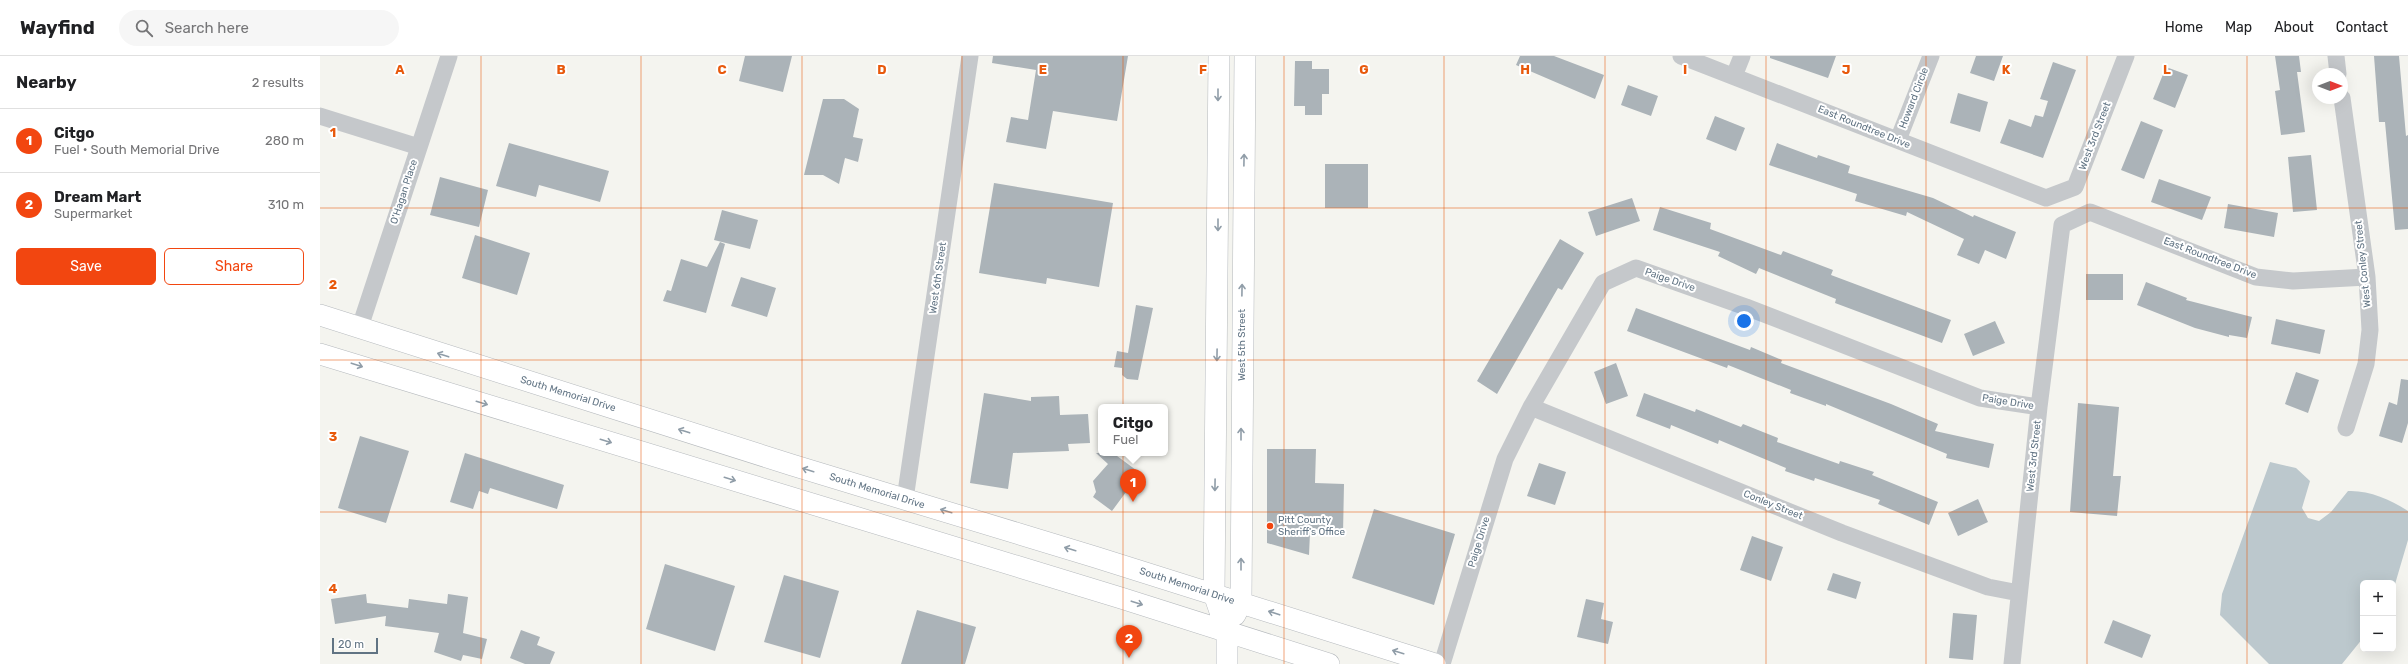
<!DOCTYPE html>
<meta charset="utf-8">
<style>
:root{--surface:#fff;--page:#f6f6f6;--text:#202124;--muted:#757577;--line:#e0e0e0;--accent:#f24610}
body{margin:0;font-family:Rubik,sans-serif;background:var(--page);color:var(--text)}
.controls{position:absolute;right:12px;bottom:12px;display:grid;overflow:hidden;border-radius:6px;box-shadow:0 4px 16px #0002}
.controls button{width:36px;height:36px;display:grid;place-items:center;padding:0;border:0;border-bottom:1px solid var(--line);background:var(--surface);color:var(--text);font:20px sans-serif}
.compass{position:absolute;left:1992px;top:12px;width:36px;height:36px;border-radius:50%;background:var(--surface);box-shadow:0 4px 16px #0002;rotate:90deg}
.scale{position:absolute;left:12px;bottom:10px;width:46px;box-sizing:border-box;padding-left:4px;border:2px solid #607383;border-top:0;font-size:11px;line-height:14px;white-space:nowrap;color:#607383;-webkit-text-stroke:3px #fff;paint-order:stroke}
.you{position:absolute;left:1424px;top:265px;width:14px;height:14px;margin:-10px;border:3px solid #fff;border-radius:50%;background:#1a73e8;box-shadow:0 0 0 6px #1a73e833}
.badge{display:grid;place-items:center;width:26px;height:26px;border-radius:50%;background:var(--accent);color:#fff;font-size:13px;font-weight:700}
.pin{position:absolute;translate:-50% -33px;filter:drop-shadow(0 1px 2px #0008)}
.pin::after{content:'';position:absolute;top:21px;width:14px;height:12px;background:inherit;clip-path:polygon(0 0,100% 0,50% 100%)}
.popup{position:absolute;left:778px;top:348px;width:70px;height:52px;box-sizing:border-box;display:grid;place-content:center;border-radius:6px;background:var(--surface);filter:drop-shadow(0 1px 3px #0005);font-size:13px;white-space:nowrap;color:var(--muted)}
.popup b{font-size:15px;color:var(--text)}
.popup::after{content:'';position:absolute;left:50%;top:100%;margin-left:-8px;border:8px solid transparent;border-top-color:var(--surface)}
.list{margin:0;padding:0;list-style:none}
h2{display:flex;justify-content:space-between;align-items:center;height:52px;margin:0;padding:0 16px;font-size:17px}
h2 small{font-size:13px;font-weight:400;color:var(--muted)}
.list li{display:grid;grid-template-columns:26px 1fr auto;gap:12px;align-items:center;box-sizing:border-box;height:64px;padding:0 16px;border-top:1px solid var(--line)}
.list b{display:block;font-size:15px;white-space:nowrap}
.list p{margin:0;font-size:13px;white-space:nowrap;color:var(--muted)}
.list em{font-size:13px;font-style:normal;color:var(--muted)}
.actions{display:flex;gap:8px;padding:12px 16px}
.actions a{flex:1;padding:9px 0;border:1px solid var(--accent);border-radius:6px;text-align:center;font-size:14px;color:var(--accent)}
.actions .main{background:var(--accent);color:#fff}
.icon{flex:none;width:22px;height:22px;fill:none;stroke:currentColor;stroke-width:2;stroke-linecap:round;stroke-linejoin:round}
.map{position:relative;flex:none;width:2088px;height:608px;overflow:hidden}
header{display:flex;align-items:center;gap:24px;box-sizing:border-box;height:56px;padding:0 20px;background:var(--surface);border-bottom:1px solid var(--line)}
header strong{font-size:19px}
nav{display:flex;gap:22px;margin-inline-start:auto;font-size:14px}
.search{width:280px;height:36px;background:var(--page);display:flex;align-items:center;gap:10px;box-sizing:border-box;padding:0 14px;border-radius:22px;color:var(--muted);font-size:15px}
main{display:flex}
aside{flex:1;background:var(--surface)}
.map>svg:first-child{display:block}
</style>
<header>
<strong>Wayfind</strong>
<div class="search"><svg class="icon" aria-label="search" viewBox="0 0 24 24"><circle cx="10" cy="10" r="6"/><path d="M15 15l6 6"/></svg>Search here</div>
<nav><a>Home</a><a>Map</a><a>About</a><a>Contact</a></nav>
</header>
<main>
<aside>
<h2>Nearby<small>2 results</small></h2>
<ul class="list">
<li><span class="badge">1</span><div><b>Citgo</b><p>Fuel · South Memorial Drive</p></div><em>280 m</em></li>
<li><span class="badge">2</span><div><b>Dream Mart</b><p>Supermarket</p></div><em>310 m</em></li>
</ul>
<div class="actions"><a class="main">Save</a><a>Share</a></div>
</aside>
<div class="map">
<svg width="2088" height="608" viewBox="0 0 2088 608">
<rect width="100%" height="100%" fill="#f4f4ef"/>
<path fill="#bcc8cd" d="M1950,406L1976,412L1990,425L1982,452L1988,462L1999,465L2011,456L2028,435C2049,434 2071,444 2088,455V484L2073,535V527H2043V582L2022,608H1949L1900,559L1902,538Z"/>
<path fill="#abb3b8" d="M425,0H472L463,36L419,25Z
M673,0H808L797,65L733,55L726,93L686,86L691,61L708,64L716,14L672,7Z
M1200,0H1234L1284,19L1275,43L1196,9Z
M1450,0H1516L1508,22L1450,2Z
M1656,0H1683L1674,25L1650,17Z
M1955,0H1979L1981,16H1977L1985,76L1961,79L1955,35L1960,34Z
M2054,0H2079L2086,80L2088,79V173L2075,174L2065,66H2059Z
M975,5H992V13H1009V38H1002V59H985V50H974Z
M1733,6L1756,14L1723,102L1680,87L1689,63L1711,71L1715,59L1723,61L1728,45L1720,43Z
M1846,11L1868,19L1855,52L1833,43Z
M1308,29L1338,40L1331,60L1301,49Z
M1638,37L1668,46L1660,76L1630,67Z
M503,43H524L539,53L533,81L543,83L538,106L525,102L519,128L503,119H484Z
M1395,60L1425,72L1416,95L1386,83Z
M1821,65L1843,74L1824,123L1801,114Z
M189,87L289,115L280,146L219,129L216,141L176,130Z
M1457,87L1497,102L1498,99L1530,110L1528,117L1613,142L1653,161L1654,159L1696,176L1686,203L1665,194L1659,208L1637,199L1644,183L1587,156L1586,160L1535,145L1537,138L1449,109Z
M1991,99L1997,154L1973,156L1968,101Z
M1005,108H1048V152H1005Z
M120,121L168,134L159,171L110,159Z
M1839,123L1891,141L1882,164L1831,146Z
M674,127L793,147L779,231L727,222L726,228L659,217Z
M1312,142L1320,165L1276,180L1268,156Z
M1908,148L1958,157L1954,181L1904,172Z
M1340,151L1391,167L1390,173L1461,199L1463,195L1513,214L1511,219L1631,264L1622,287L1515,247L1516,243L1439,212L1436,218L1398,200L1400,196L1333,174Z
M402,154L438,164L430,193L394,184Z
M155,179L210,197L197,239L142,222Z
M1240,183L1264,197L1242,234L1238,232L1177,338L1157,325Z
M400,186L405,188L386,257L343,245L347,234L351,235L361,203L387,211Z
M1766,218H1803V244H1766Z
M421,221L456,232L447,261L411,250Z
M1826,226L1867,242L1866,244L1932,261L1927,282L1909,279V281L1875,272L1817,249Z
M816,249L833,252L818,324L807,323L802,319V312L794,311L797,295L808,297Z
M1316,252L1430,294L1431,291L1462,304L1461,307L1571,348L1618,368L1615,375L1674,388L1669,412L1626,402L1627,398L1506,348V350L1470,337L1471,334L1408,309L1407,312L1307,275Z
M1956,263L2005,274L2000,298L1951,288Z
M1675,265L1685,287L1653,300L1644,278Z
M1296,307L1308,340L1286,348L1274,316Z
M1976,316L1999,324L1988,357L1965,348Z
M2081,323L2088,324V367L2082,387L2059,380L2069,346L2077,349Z
M664,337L711,345V341L739,340L740,359L768,358L770,387L748,388L749,395L693,397L688,433L650,427Z
M1324,337L1375,356L1376,353L1421,371L1423,368L1458,382L1457,386L1519,408L1520,405L1554,416L1552,419L1618,446L1609,469L1558,448L1560,444L1495,422L1494,425L1465,415L1466,412L1399,384L1398,388L1351,369L1350,373L1316,360Z
M1758,347L1799,351L1793,420H1801L1797,460L1750,456Z
M40,380L89,395L66,467L18,452Z
M947,393H996L995,427L1024,428L1023,478L990,477L989,499L947,487Z
M145,397L244,429L237,453L170,432L168,438L159,435L153,453L130,446Z
M776,397H793L820,417L792,455L773,441L776,436L773,425L788,408Z
M1219,407L1246,416L1235,449L1207,440Z
M1658,443L1668,466L1638,480L1628,457Z
M1054,453L1135,478L1114,549L1032,522Z
M1432,480L1463,491L1451,525L1420,514Z
M345,508L415,530L395,595L326,573Z
M1513,517L1541,526L1536,543L1507,534Z
M464,519L519,535L500,602L444,586Z
M46,538L47,547L88,552L89,543L127,548L128,538L148,541L143,577L167,583L162,603L143,599L141,605L114,596L119,577L65,570L66,560L15,568L11,543Z
M1266,543L1284,547L1281,563L1293,566L1288,588L1257,581Z
M597,554L656,571L645,608H581Z
M1633,557L1657,559L1653,604L1629,602Z
M1793,564L1831,579L1822,602L1784,587Z
M201,574L220,581L217,589L235,596L230,608H205L190,602Z"/>
<g fill="none" stroke-linecap="round" stroke-linejoin="round">
<defs>
<path id="major" d="M899,0L894,538L907,576V608
M0,259L472,409L775,501L1115,608
M0,298L801,542L1009,608
M915,559L921,547L925,0"/>
</defs>
<use href="#major" stroke="#b5b9bd" stroke-width="22"/>
<path stroke="#c5c8cb" stroke-width="17" d="M1361,0L1726,142L1755,131L1806,0
M2016,0L2018,18
M1414,20L1422,0
M2022,42L2047,221L2050,274L2046,308L2026,372
M0,60L99,91
M1578,84L1611,0
M40,271L129,0
M1211,351L1522,477L1668,531L1699,537
M585,443L650,0
M1122,608L1185,403L1211,351L1283,227L1316,212L1426,251L1660,342L1719,351
M1692,608L1719,351L1742,169L1770,156L1936,221L1973,225L2047,221"/>
<use href="#major" stroke="#fff" stroke-width="21"/>
</g>
<defs><path id="oneway-shaft" d="M-6 0H5M1.5-3L5.5 0L1.5 3" fill="none" stroke-width="1.6" stroke-linecap="round" stroke-linejoin="round"/></defs>
<g stroke="#909da8">
<use href="#oneway-shaft" transform="translate(898 39) rotate(90)"/>
<use href="#oneway-shaft" transform="translate(924 104) rotate(-89)"/>
<use href="#oneway-shaft" transform="translate(898 169) rotate(90)"/>
<use href="#oneway-shaft" transform="translate(922 234) rotate(-89)"/>
<use href="#oneway-shaft" transform="translate(123 299) rotate(-162)"/>
<use href="#oneway-shaft" transform="translate(897 299) rotate(91)"/>
<use href="#oneway-shaft" transform="translate(37 309) rotate(18)"/>
<use href="#oneway-shaft" transform="translate(162 347) rotate(17)"/>
<use href="#oneway-shaft" transform="translate(364 375) rotate(-162)"/>
<use href="#oneway-shaft" transform="translate(921 378) rotate(-90)"/>
<use href="#oneway-shaft" transform="translate(286 385) rotate(17)"/>
<use href="#oneway-shaft" transform="translate(488 414) rotate(-163)"/>
<use href="#oneway-shaft" transform="translate(410 423) rotate(17)"/>
<use href="#oneway-shaft" transform="translate(895 429) rotate(91)"/>
<use href="#oneway-shaft" transform="translate(626 455) rotate(-163)"/>
<use href="#oneway-shaft" transform="translate(750 493) rotate(-163)"/>
<use href="#oneway-shaft" transform="translate(921 508) rotate(-90)"/>
<use href="#oneway-shaft" transform="translate(817 547) rotate(18)"/>
<use href="#oneway-shaft" transform="translate(954 557) rotate(-162)"/>
<use href="#oneway-shaft" transform="translate(1078 596) rotate(-163)"/>
</g>
<path fill="none" stroke="#e8590c" stroke-width="1" stroke-opacity="0.55" d="M161,0V608M321,0V608M482,0V608M642,0V608M803,0V608M964,0V608M1124,0V608M1285,0V608M1446,0V608M1606,0V608M1767,0V608M1927,0V608M0,152H2088M0,304H2088M0,456H2088"/>
<circle fill="#f24610" stroke="#fff" stroke-width="1.5" cx="950" cy="470" r="4"/>
<g text-anchor="middle" dominant-baseline="central" stroke-width="4" stroke-linejoin="round" paint-order="stroke">
<g font-size="10" fill="#607383" stroke="#fff">
<text transform="translate(1594 42) rotate(-69)">Howard Circle</text>
<text transform="translate(1544 71) rotate(22)">East Roundtree Drive</text>
<text transform="translate(1775 80) rotate(-69)">West 3rd Street</text>
<text transform="translate(84 136) rotate(-72)">O'Hagan Place</text>
<text transform="translate(1890 202) rotate(21)">East Roundtree Drive</text>
<text transform="translate(2043 208) rotate(-96)">West Conley Street</text>
<text transform="translate(618 222) rotate(-82)">West 6th Street</text>
<text transform="translate(1350 224) rotate(19)">Paige Drive</text>
<text transform="translate(922 289) rotate(-90)">West 5th Street</text>
<text transform="translate(248 338) rotate(17)">South Memorial Drive</text>
<text transform="translate(1688 346) rotate(9)">Paige Drive</text>
<text transform="translate(1714 400) rotate(-84)">West 3rd Street</text>
<text transform="translate(557 435) rotate(17)">South Memorial Drive</text>
<text transform="translate(1453 449) rotate(22)">Conley Street</text>
<text transform="translate(1159 486) rotate(-73)">Paige Drive</text>
<text transform="translate(867 530) rotate(18)">South Memorial Drive</text>
</g>
<g font-size="10" fill="#607383" stroke="#fff" text-anchor="start">
<text x="958" y="464">Pitt County<tspan x="958" dy="12">Sheriff's Office</tspan></text>
</g>
</g>
<g font-size="13" text-anchor="middle" font-weight="bold" fill="#e8590c" stroke="#fff" stroke-width="4" stroke-linejoin="round" paint-order="stroke">
<text x="80" y="18">A</text>
<text x="241" y="18">B</text>
<text x="402" y="18">C</text>
<text x="562" y="18">D</text>
<text x="723" y="18">E</text>
<text x="883" y="18">F</text>
<text x="1044" y="18">G</text>
<text x="1205" y="18">H</text>
<text x="1365" y="18">I</text>
<text x="1526" y="18">J</text>
<text x="1686" y="18">K</text>
<text x="1847" y="18">L</text>
<text x="13" y="81">1</text>
<text x="13" y="233">2</text>
<text x="13" y="385">3</text>
<text x="13" y="537">4</text>
</g>
</svg>
<div class="controls">
<button>+</button>
<button>−</button>
</div>
<svg class="compass" viewBox="-18 -18 36 36"><path d="M0-13l5 13h-10z" fill="#e53935"/><path d="M0 13l5-13h-10z" fill="#757577"/></svg>
<div class="scale">20 m</div>
<div class="you"></div>
<div class="pin badge" style="left:813px;top:446px">1</div>
<div class="popup"><b>Citgo</b>Fuel</div>
<div class="pin badge" style="left:809px;top:602px">2</div>
</div>
</main>
